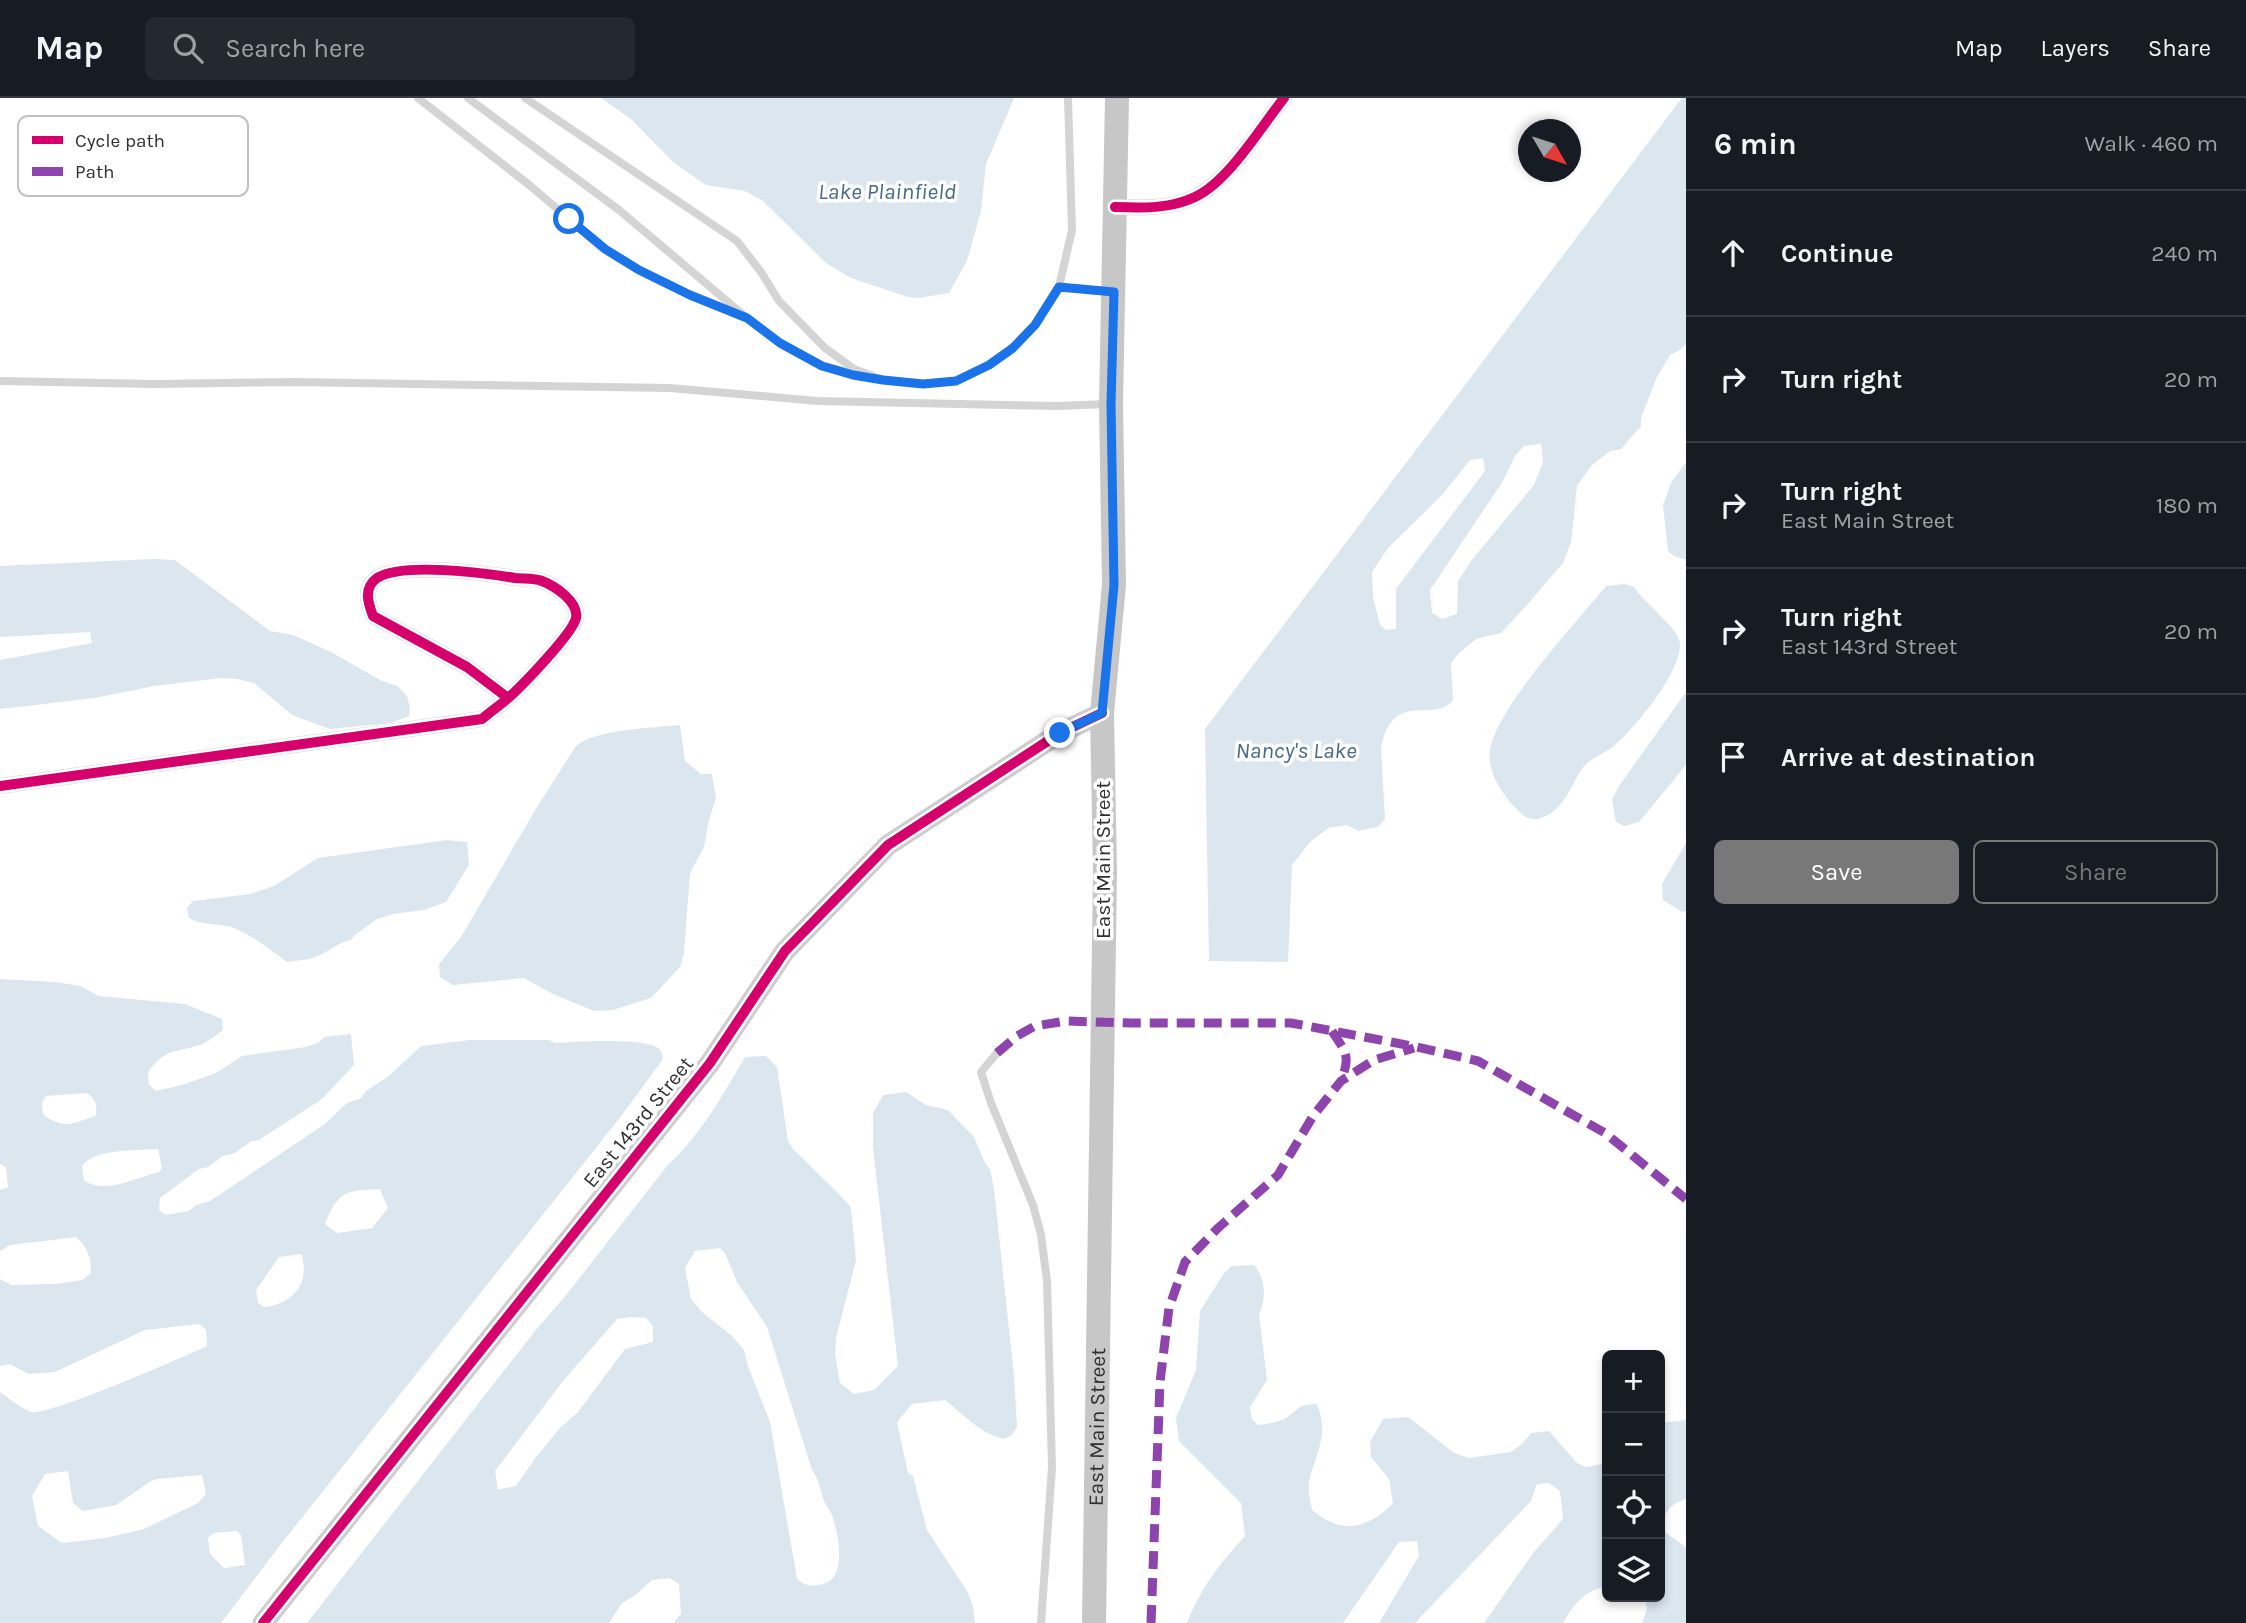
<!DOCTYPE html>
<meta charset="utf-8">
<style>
:root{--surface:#171b24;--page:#242831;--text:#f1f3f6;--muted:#9ea1a6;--line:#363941;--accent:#787878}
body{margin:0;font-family:Karla,sans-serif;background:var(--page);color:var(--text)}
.controls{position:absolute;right:21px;bottom:21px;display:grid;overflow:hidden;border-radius:10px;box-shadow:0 4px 10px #0003}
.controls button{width:63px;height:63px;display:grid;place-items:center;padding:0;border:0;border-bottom:2px solid var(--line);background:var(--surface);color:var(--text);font:35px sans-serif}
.compass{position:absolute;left:1518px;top:21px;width:63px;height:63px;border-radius:50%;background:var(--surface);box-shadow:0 4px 10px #0003;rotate:129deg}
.stop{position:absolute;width:21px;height:21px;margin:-16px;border:5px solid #1a73e8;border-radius:50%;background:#fff}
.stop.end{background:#1a73e8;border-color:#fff;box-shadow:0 2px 7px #0008}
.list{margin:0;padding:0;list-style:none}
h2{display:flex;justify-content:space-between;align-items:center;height:91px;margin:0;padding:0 28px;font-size:30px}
h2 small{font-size:23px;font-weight:400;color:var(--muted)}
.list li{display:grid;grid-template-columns:46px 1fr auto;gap:21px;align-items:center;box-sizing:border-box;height:126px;padding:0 28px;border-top:2px solid var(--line)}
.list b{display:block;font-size:26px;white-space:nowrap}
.list p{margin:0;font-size:23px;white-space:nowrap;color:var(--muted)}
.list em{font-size:23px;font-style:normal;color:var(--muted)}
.actions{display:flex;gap:14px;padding:21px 28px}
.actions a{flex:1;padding:16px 0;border:2px solid var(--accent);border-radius:10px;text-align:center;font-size:24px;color:var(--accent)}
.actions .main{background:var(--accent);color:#fff}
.icon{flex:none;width:38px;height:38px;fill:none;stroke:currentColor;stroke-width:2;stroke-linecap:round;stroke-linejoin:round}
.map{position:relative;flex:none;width:1686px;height:1525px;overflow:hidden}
header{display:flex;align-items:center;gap:42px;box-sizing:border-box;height:98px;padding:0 35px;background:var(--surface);border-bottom:2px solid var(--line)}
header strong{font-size:33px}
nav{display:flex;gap:38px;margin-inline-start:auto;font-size:24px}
.search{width:490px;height:63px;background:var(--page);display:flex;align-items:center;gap:18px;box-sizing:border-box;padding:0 24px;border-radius:10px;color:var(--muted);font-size:26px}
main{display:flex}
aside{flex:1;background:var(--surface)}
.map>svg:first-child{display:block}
</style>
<header>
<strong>Map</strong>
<div class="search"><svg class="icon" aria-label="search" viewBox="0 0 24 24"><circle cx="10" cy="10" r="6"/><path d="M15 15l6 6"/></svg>Search here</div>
<nav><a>Map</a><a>Layers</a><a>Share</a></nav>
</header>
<main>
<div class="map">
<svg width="1686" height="1525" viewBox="0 0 1686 1525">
<rect width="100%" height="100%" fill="#fff"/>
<path fill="#dbe6ef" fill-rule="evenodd" d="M601,0H1014L986,66L981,113L967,163L949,195L918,200L908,199L851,180L826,165L762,102L745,93L706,87L673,64L631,21Z
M1682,0H1686V246L1680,252L1670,257L1657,279L1641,320V328L1621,351L1610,353L1591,368L1577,388L1571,444L1563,465L1526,508L1501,535L1476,541L1459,555L1451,565L1453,602C1434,627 1391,589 1381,652L1385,721L1378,729L1358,733L1347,727L1328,730L1310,744L1292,767L1288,864L1209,863L1205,631ZM1541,346L1543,364L1534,387L1471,463L1458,483L1457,516L1442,521L1432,515L1430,492L1503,383L1515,358L1524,348ZM1483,360L1485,373L1396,491V531L1386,532L1380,527L1373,499L1372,474L1388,450L1442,397L1470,362Z
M1686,364V461C1679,461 1673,458 1668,453L1663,407L1671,385Z
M154,461L175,462L270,533L293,537L331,554L380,582L397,588L407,598L410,610L409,618L391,625L330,631L292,617L254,585L237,581L221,580L154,588L95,600L0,611V562L92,545L90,534L0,539V468Z
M1624,486L1634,489C1644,505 1680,531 1680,546C1680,576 1636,628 1615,647C1605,656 1593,658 1584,668C1570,687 1566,711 1541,720C1528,725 1519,714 1511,705C1499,691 1487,671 1490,652C1497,609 1576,525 1606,488Z
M1686,594V667L1639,724L1624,728L1616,724L1612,702L1619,688Z
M680,627L685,663L701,676H712L716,700L709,722L704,749L690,775L684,855L680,869L651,900L613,912L594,913L551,895L524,880L453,887L440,879L439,866L461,839L537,709L576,648C597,631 652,630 680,627Z
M447,742L467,744L469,767L446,804L424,812L393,816L377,821L355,837L351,842C339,844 331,852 320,857C310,862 299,862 287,864C272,853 243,830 226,828C210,825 203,827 189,820L187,810L193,803L250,796L274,788L318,760Z
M1686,745V813L1682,814L1663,802L1662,786Z
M0,881L55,884L80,888L99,898L185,906L222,921L223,932C216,937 208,944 200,947C174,955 166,950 148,974L149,987L156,993L182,987L216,975L242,958L306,949L318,945L325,939L351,936L354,967L322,1001L259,1042L251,1043L235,1055L223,1058L208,1069L199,1071L160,1100L159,1112L166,1117L189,1113L196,1107L210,1103L325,1026L347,1005L360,1001L366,993L389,978L421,948L470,942H549L555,945C574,944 646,939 659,951C662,954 662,957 663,961L622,1017L281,1446L221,1525H0V1294C9,1300 21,1311 32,1314C48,1318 184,1259 207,1248L206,1232L199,1226L145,1232L55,1274L28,1276L10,1266L0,1268V1181L11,1187L56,1186L82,1182L91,1175C91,1159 88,1150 76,1139L10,1147L0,1153V1092L8,1089L6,1069L0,1066ZM86,995C96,1000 97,1007 96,1018C72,1025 66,1032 43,1017L42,1004L46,998ZM158,1051L162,1070L159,1074C135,1080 107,1096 84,1083L82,1068C95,1050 136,1053 158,1051ZM380,1091L388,1110L372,1130L337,1135L325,1126C339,1092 345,1093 380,1091ZM302,1156C303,1164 305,1172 303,1179C300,1197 280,1208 264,1209L258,1205L256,1192L279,1159ZM68,1373L73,1405L83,1413L116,1407L151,1383L157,1381L202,1377L206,1396L198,1405L144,1431L105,1440L62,1445L38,1428L32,1398L45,1376ZM237,1433L241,1437L245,1467L224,1470L210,1456L208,1440L213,1435Z
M766,958L777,969L788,1043L793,1051L837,1094L850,1108L852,1120L856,1162L836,1240L835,1256L840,1285L854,1296L874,1292L898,1268L873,1050V1015L883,997L906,994L926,1007L948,1012L974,1039L985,1065L990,1071L994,1091L1014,1278L1017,1329L1012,1337L1004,1341C981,1336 964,1317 945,1302L912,1306L897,1324L908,1375L913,1378L927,1432L967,1493L973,1509L975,1525H674L681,1515L679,1486L670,1480L652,1482L634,1498L622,1505L609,1525H307L535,1233L567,1196L667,1068C700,1038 723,997 745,959ZM720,1150L725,1155L737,1184L767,1229L812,1372C819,1381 820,1392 824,1403C826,1408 830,1412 832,1417C838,1436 848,1479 823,1486C812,1489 805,1488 797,1481L770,1324L748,1268L744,1252L732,1238L702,1214L691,1201L685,1170L695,1153ZM630,1219L646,1220L653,1228V1244L625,1251L578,1314L559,1331L534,1362L516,1388L498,1392L495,1373L563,1283L617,1221Z
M1254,1167C1265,1179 1267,1202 1259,1216L1267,1282L1250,1309L1252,1321L1258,1327C1267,1326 1279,1324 1286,1320C1301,1310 1296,1307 1317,1306C1330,1337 1315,1356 1309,1384C1307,1392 1311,1404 1312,1412C1341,1437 1368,1431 1393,1405L1389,1381L1371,1359L1370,1344L1383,1321L1406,1319L1411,1321L1454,1355L1469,1360L1511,1354L1523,1345L1531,1335L1549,1333L1577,1365L1586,1369L1607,1365V1489C1585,1491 1574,1506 1563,1525H1484L1534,1454L1563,1421L1560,1393L1549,1385L1537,1386L1531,1403L1415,1525H1379L1419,1458L1417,1443L1399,1444L1343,1525H1187C1201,1490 1219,1466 1245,1438L1241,1405L1179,1343L1176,1320L1196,1272L1200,1213L1225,1174L1232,1168Z
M1686,1322V1401C1670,1405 1661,1417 1663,1433L1686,1449V1525H1642L1647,1511L1645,1499H1660V1325Z"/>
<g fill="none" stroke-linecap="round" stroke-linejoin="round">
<path stroke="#d4d4d4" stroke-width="8" d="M418,0L528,86L605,151L639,172L690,197L741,218
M468,0L619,112L747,220L780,245L823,268L867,279
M525,0L737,143L761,174L779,203L825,250L854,271L883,282L923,286L955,283L989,267L1012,250L1035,227L1059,189L1072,132L1068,0
M1059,189L1111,194
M0,283L154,286L293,284L670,290L818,303L1056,308L1109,306
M997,955L981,974L991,1005L1033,1107L1041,1137L1047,1183L1052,1369L1041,1525"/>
<path stroke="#d4d4d4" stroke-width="16" d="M1115,109C1142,110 1170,111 1195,99C1228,84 1261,29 1284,0
M0,688L482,621C490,614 499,608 507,601C521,589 573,535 576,520C579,504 555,488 542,483C534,480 523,481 515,480C484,475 403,464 377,480C363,490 368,505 373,518L467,569L508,600"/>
<path stroke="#cdcdcd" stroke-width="21" d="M263,1525L710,965L785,853L888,747L1060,635L1102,615"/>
<path stroke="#c7c7c7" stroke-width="24" id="s1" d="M1094,1525L1105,774L1102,615L1114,487L1111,306L1117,0"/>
<path stroke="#8e44ad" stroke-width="9" stroke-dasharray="18 9" stroke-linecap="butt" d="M1332,933C1346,955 1351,957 1341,983
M997,955L1017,938L1035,928L1066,923L1132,925H1291L1417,949L1478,963L1605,1035L1686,1101
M1151,1525L1160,1284L1169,1210L1185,1164L1218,1130L1278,1077L1313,1018L1341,983L1374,962L1414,950"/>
<defs>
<path id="cycleway" d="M1115,109C1142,110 1170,111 1195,99C1228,84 1261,29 1284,0
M0,688L482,621C490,614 499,608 507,601C521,589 573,535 576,520C579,504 555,488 542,483C534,480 523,481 515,480C484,475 403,464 377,480C363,490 368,505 373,518L467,569L508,600
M263,1525L710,965L785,853L888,747L1060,635L1102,615"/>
</defs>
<use href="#cycleway" stroke="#fff" stroke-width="15"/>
<use href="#cycleway" stroke="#d6006c" stroke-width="10"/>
</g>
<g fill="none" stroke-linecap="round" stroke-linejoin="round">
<path stroke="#1a73e8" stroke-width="9" d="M569,121L605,151L639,172L690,197L747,220L780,245L822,268L853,277L883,282L923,286L956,283L989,267L1013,250L1035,227L1059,189L1114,194L1111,306L1114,487L1102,615L1060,635"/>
</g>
<g text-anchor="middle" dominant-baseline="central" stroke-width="7" stroke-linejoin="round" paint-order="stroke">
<g font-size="21" fill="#2f2f2f" stroke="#fff">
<text transform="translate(1103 762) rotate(-90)">East Main Street</text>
<text transform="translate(638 1024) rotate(-51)">East 143rd Street</text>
<text stroke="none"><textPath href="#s1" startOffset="196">East Main Street</textPath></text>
</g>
<g font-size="23" font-style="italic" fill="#466a88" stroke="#fff">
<text x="887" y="93">Lake Plainfield</text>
<text x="1296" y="652">Nancy's Lake</text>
</g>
</g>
<rect x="18" y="18" width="230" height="80" rx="10" fill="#fff" stroke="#c1c1c1" stroke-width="2"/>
<rect x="32" y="38" width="31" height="8" fill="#d6006c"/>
<rect x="32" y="69" width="31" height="9" fill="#8e44ad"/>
<g font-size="19" fill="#2f2f2f">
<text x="75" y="49">Cycle path</text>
<text x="75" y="80">Path</text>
</g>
</svg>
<div class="controls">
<button>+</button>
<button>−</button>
<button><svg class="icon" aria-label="locate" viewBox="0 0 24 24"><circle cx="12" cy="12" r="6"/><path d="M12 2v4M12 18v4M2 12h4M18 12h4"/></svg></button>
<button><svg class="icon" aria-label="layers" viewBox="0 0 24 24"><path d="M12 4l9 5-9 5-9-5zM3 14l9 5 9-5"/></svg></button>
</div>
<svg class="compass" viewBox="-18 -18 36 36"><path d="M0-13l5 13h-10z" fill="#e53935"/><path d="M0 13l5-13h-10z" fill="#9ea1a6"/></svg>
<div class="stop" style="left:569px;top:121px"></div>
<div class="stop end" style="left:1060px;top:635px"></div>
</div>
<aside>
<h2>6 min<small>Walk · 460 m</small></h2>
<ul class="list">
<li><svg class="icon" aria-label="ahead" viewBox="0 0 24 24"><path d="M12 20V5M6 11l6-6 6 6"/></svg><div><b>Continue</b></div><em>240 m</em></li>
<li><svg class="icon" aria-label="right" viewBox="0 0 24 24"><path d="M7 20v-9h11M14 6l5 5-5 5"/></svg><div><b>Turn right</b></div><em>20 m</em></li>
<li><svg class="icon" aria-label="right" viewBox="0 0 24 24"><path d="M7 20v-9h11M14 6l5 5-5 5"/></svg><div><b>Turn right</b><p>East Main Street</p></div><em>180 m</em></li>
<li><svg class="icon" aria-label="right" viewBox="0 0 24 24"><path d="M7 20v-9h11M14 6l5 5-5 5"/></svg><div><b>Turn right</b><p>East 143rd Street</p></div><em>20 m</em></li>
<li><svg class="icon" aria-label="arrive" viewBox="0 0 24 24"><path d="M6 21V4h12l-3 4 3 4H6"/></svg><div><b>Arrive at destination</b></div></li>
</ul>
<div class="actions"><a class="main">Save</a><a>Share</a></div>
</aside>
</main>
